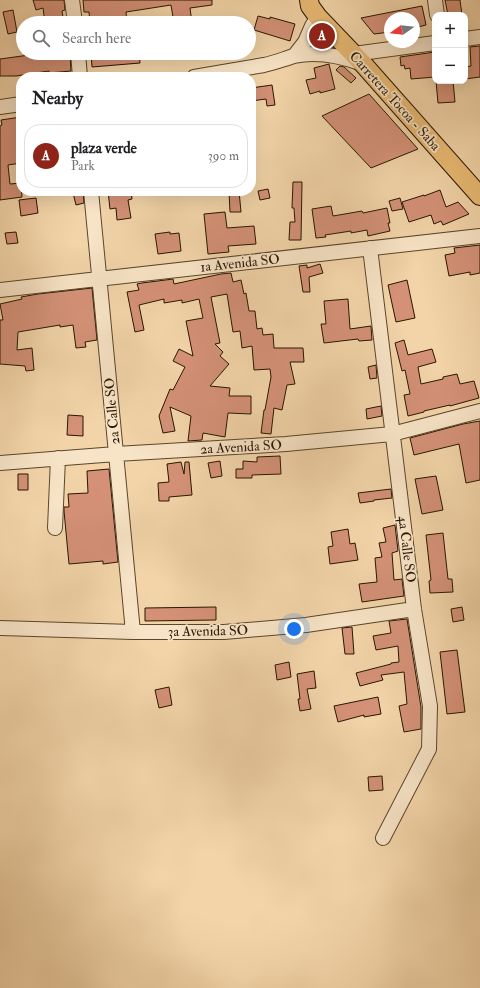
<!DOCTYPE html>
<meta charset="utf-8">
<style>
:root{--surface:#fff;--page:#f2f2f2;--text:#202124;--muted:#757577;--line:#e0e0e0;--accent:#8f2418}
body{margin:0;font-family:"IM FELL Double Pica",serif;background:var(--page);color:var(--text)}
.controls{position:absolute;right:12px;top:12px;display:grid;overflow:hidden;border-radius:8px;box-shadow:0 4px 16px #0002}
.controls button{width:36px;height:36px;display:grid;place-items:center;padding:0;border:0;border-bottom:1px solid var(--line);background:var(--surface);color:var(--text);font:20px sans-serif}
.compass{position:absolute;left:384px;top:12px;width:36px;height:36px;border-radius:50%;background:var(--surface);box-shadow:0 4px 16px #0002;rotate:256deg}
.you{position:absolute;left:294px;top:629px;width:14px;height:14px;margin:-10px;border:3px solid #fff;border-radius:50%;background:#1a73e8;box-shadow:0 0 0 6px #1a73e833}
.badge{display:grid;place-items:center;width:26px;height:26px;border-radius:50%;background:var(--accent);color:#fff;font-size:13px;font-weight:700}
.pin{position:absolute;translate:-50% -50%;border:2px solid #fff;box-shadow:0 1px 4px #0006}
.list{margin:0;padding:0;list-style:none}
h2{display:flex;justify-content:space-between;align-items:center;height:52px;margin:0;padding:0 16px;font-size:17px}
h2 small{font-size:13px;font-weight:400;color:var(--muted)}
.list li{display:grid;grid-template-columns:26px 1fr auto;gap:12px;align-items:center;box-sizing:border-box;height:64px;margin:0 8px 8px;padding:0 8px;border:1px solid var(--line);border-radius:16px}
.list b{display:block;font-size:15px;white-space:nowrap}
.list p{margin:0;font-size:13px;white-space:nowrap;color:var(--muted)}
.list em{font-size:13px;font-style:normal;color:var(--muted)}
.icon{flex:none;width:22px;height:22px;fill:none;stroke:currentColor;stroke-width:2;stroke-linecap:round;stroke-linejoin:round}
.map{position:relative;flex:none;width:480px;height:988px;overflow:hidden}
.search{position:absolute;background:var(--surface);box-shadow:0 4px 16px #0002;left:16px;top:16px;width:240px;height:44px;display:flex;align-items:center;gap:10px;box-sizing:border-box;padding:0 14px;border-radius:22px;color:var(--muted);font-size:15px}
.panel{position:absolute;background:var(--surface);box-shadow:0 4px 16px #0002;left:16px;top:72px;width:240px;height:124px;border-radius:16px}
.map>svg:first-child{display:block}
</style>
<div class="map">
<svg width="480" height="988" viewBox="0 0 480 988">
<rect width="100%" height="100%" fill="#f2d4a8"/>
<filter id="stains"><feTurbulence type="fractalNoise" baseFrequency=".005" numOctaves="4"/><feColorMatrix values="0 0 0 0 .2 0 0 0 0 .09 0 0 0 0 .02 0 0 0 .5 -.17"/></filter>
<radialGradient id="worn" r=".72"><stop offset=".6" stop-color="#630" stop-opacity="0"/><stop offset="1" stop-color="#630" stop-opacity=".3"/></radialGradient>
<path fill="#b8bd8a" stroke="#706a45" d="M318,26L344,49L312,45Z"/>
<path fill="#d49177" stroke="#281600" d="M33,0H64L65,10L62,11L64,23H45L43,8L36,10Z
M83,0H212V5L190,8L192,23H174L171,5L126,12L127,23H90L89,12H84Z
M445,0H460L462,15H448Z
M422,6L426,25L414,28V18H390V32L374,34L361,18Z
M13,10L17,32L8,34L3,12Z
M258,16L270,19V17L295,24L290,41L254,30Z
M480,46V77L465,79V67L471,66L470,47Z
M435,52V77L411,79L410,68L405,69L404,65L401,66L400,57Z
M44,53H70L71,71L49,73V71L16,76H0V59Z
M91,53H139L140,63L92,67Z
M329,64L335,89L320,93V91L310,94L306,80L316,78L314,68Z
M340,66L344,67L356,78L351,83L336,70Z
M436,81H453L455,102L438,103Z
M272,85L275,105L267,106L266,99L251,101V88Z
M369,94L418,149L371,168L322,116Z
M21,117V163L8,165L10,184L21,183L22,197L0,200V126L2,125L1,120Z
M293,182H302L301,240H289L290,222H295L294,208H292Z
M268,189L270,198L260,200L258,191Z
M440,190L446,207L458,202L469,214L443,225L441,221L434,224L431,215L409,222L402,202L424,195V196Z
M83,191L84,203L76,205L73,193Z
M108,191H131L132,199L128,200L131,218L117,220L116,208L110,209Z
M229,191H239L241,212H230Z
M36,198L38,213L21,216L19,200Z
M400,198L403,209L392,211L389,201Z
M331,206L333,216L362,211L363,213L387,208L390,223H388L390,231L368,236L367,230L351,233V231L325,235L326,237L316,238L312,209Z
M225,212L227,228L254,226L256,244L228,246L229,252L208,254L204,214Z
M16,232L18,243L7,244L5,233Z
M170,232V234L179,233L181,251L158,254L155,234Z
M480,245V273L470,275V272L449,276L445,255L455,253L454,248Z
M320,264L323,273L309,277L310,292H303L299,266L307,265V268Z
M231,273L233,282L241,280L244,294L246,293L249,311H255L257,329L262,328L263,335L273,334L274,348H303L304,362H290L295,384L287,385L282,410L274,408L271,434L261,433L264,410H265L271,377L270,369L254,370L252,346L242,348L240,331L233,332L227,294L211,297L220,343L215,344L223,352L220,356L229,364L210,386L230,388L229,396H251V414L228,413L225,437L203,433L202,440L188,441L191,416L170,407L175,431L163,433L159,416L170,389L173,390L185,367L173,361L179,349L193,356L186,321L203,318L199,299L182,303V300L164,303V299L139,305L144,330L135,332L127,292L139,290L137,284L142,283L173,279L174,284L221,274Z
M407,280L415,318L396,322L388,285Z
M92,288L97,340L85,342L86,347L76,348L73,325L60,327V325L18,332L17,350L32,348L34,370L26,371L25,366L0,364V320H3L0,304L22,299L21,297L38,294Z
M348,299L350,329L371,326L372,340L359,341L358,339L324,343L321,324H326L324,301Z
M404,340L408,355L432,349L436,362L418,367L421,384L443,379V377L457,374L460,384L474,381L479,398L450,406V405L424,411V412L408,416L404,395L410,394L405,370L402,371L395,343Z
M376,365L377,378L370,379L368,367Z
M381,406L382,416L367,419L366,409Z
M68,415L83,416V436L67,435Z
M480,421V480L466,483L459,444L414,455L410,438L463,424Z
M280,456L281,474L252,475V478H236V469H243V461L257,462V457Z
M220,461L222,476L211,478L208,463Z
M181,462L184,474L185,462H189L192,495L169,497V501H159L158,483L169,482L167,464Z
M109,469L118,562L103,564V561L69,564L64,511V507H69L68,494L88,493L87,471Z
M18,474H28V490H18Z
M436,476L443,510L422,514L415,479Z
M391,489L392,498L374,500V501L360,503L358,493Z
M395,525L398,551L392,553L394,580L402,579L404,596L362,602L359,584L377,582L375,558L382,557L379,543L386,542L383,528Z
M348,529L350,544L355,543L358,560L330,564L328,547L333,546L331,532Z
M443,533L448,579H452L453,592L430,593L429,581L431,580L426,535Z
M216,607V620L145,621V608Z
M462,607L464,620L453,622L451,609Z
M407,619L421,707V729L404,732L399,706L407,704L404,672L381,675L383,680L360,686L356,673L391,664V663L399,662L398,646L376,650L373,636L391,633L389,621Z
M352,627L354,654H345L342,628Z
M457,650L465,712L447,714L440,652Z
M289,662L291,677L277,680L275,665Z
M314,671L316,688L307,689L311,709L300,711L298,699H300L297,674Z
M169,687L172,705L159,708L155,690Z
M378,697L381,714L364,717V715L338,722L334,706Z
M382,776L383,790L369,791L368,777Z"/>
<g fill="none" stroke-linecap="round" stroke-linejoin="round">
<defs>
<path id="minor" d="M72,0L75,23
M435,0L437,15
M465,39L480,37
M78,53L80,77
M354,54L435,43
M294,56L305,42L312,26L318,17
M194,77C217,73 240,69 264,65C274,63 284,59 294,56C317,51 341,56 363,64
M0,107L21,104
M91,191L133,632
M370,248L414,609L430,706L429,749L383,838
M0,290L480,236
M0,463L116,454L286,444L392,434L480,411
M55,528L58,458
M0,628L133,632H224L306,625L414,609"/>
<path id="major" d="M309,0L310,6L318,17L364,65L480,196"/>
</defs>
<use href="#minor" stroke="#5a462a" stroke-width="16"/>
<use href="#major" stroke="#281600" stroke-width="20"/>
<use href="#minor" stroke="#f7e3c6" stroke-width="14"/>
<use href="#major" stroke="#e9ba74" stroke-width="18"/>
</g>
<g text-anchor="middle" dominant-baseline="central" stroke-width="3.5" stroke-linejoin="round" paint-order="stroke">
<g font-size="14" fill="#281600" stroke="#f7e3c6">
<text transform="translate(395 101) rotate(48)">Carretera Tocoa - Saba</text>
<text transform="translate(240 263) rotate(-6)">1a Avenida SO</text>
<text transform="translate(112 411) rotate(-95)">2a Calle SO</text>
<text transform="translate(241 447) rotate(-3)">2a Avenida SO</text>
<text transform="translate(407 549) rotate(83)">4a Calle SO</text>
<text transform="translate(208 631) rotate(-1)">3a Avenida SO</text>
</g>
</g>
<rect width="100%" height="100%" filter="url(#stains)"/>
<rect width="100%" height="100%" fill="url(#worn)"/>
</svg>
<div class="controls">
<button>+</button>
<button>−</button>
</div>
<svg class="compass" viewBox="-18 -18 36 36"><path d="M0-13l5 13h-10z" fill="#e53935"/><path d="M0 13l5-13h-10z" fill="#757577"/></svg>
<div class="you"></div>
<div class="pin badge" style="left:322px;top:36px">A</div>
<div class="search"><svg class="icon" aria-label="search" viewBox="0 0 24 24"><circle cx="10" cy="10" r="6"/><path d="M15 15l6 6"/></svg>Search here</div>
<section class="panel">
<h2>Nearby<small></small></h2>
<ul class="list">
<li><span class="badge">A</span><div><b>plaza verde</b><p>Park</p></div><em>390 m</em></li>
</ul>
</section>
</div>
